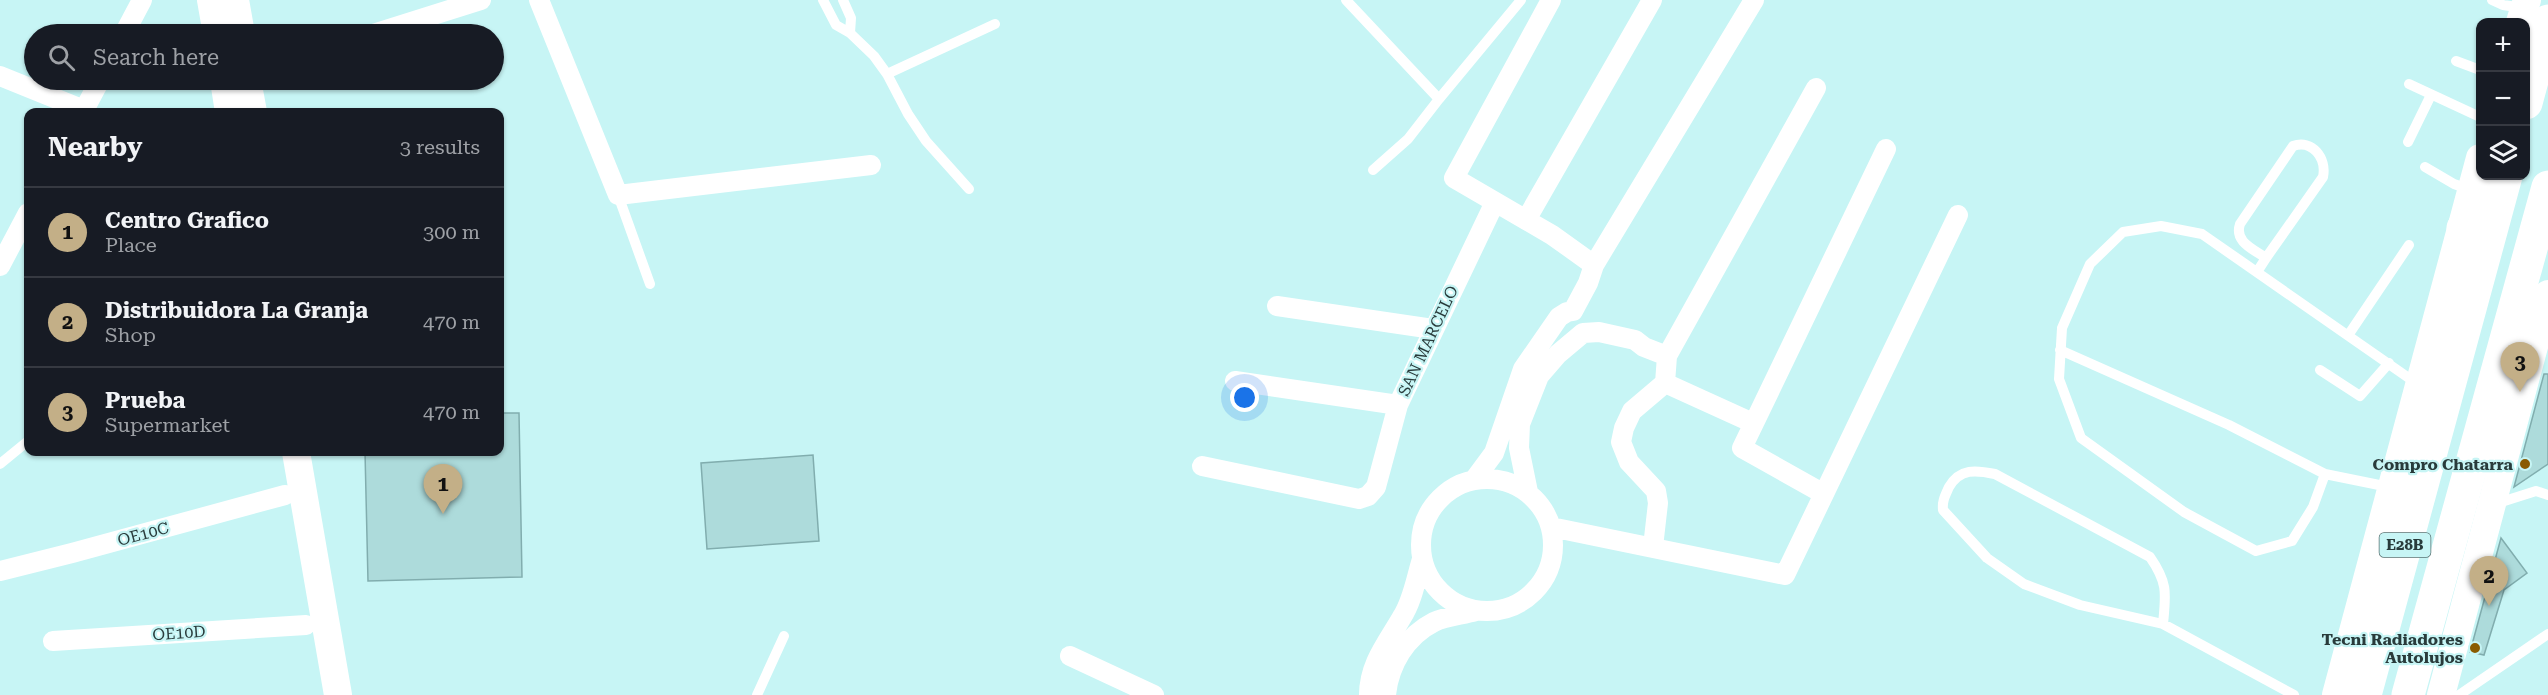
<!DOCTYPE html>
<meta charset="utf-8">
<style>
:root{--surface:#171b24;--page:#242831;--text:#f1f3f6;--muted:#9ea1a6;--line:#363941;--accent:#c3af87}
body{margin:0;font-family:"Roboto Serif",serif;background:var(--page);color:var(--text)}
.controls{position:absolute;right:18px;top:18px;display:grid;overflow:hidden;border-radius:12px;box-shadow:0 2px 4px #0004}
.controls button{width:54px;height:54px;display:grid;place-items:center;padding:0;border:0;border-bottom:2px solid var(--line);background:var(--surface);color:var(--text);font:30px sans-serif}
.you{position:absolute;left:1245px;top:398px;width:21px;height:21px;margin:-15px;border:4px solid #fff;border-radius:50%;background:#1a73e8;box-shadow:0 0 0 9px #1a73e833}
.badge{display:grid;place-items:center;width:39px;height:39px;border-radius:50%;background:var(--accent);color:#111;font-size:20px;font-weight:700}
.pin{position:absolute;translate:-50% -50px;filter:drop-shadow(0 2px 3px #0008)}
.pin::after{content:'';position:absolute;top:32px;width:21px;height:18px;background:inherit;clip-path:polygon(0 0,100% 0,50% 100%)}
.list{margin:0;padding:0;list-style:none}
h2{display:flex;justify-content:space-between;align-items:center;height:78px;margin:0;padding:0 24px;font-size:26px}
h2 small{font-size:20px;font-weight:400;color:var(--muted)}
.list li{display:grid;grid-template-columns:39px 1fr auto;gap:18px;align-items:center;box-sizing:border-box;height:90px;padding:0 24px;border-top:2px solid var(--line)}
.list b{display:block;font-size:22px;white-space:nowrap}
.list p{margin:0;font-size:20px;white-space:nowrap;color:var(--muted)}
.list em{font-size:20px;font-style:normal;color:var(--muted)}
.icon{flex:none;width:33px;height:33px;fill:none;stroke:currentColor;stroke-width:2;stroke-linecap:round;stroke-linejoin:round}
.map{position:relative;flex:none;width:2548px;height:695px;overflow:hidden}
.search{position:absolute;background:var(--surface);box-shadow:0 2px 4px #0004;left:24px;top:24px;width:480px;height:66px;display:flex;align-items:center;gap:15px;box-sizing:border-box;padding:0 21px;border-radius:33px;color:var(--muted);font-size:22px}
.panel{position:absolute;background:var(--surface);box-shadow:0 2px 4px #0004;left:24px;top:108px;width:480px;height:348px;border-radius:12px}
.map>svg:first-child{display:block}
</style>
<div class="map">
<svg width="2548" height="695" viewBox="0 0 2548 695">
<rect width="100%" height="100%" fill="#c7f5f5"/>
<path fill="#addbdb" stroke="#81adae" stroke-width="1.5" d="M2544,374H2548V464L2514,487Z
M500,413H519L522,577L368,581L365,452H500Z
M813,455L819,541L707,549L701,463Z
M2501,538L2527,573L2504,590L2484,655L2470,652Z"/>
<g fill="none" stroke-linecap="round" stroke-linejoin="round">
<path stroke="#fff" stroke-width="10" d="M823,0L836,25L850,33L874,56L887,74L995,24
M843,0L851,18L850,33
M1346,0L1439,99L1408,139L1373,170
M2492,0L2503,5L2524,8
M2456,61L2480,70
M887,74L908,114L926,141L969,189
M2409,84L2480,117
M1439,99L1521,0
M2408,142L2431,95
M2425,167L2454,184L2471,190
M618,195L650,284
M2257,272L2266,258L2323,177C2327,158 2312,139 2293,146L2240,224C2234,242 2253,249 2266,258
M2349,334L2409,245
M2060,350L2229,425L2325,474L2313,507L2292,541L2256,551L2184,512L2081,438L2059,379L2062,328L2090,264L2123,232L2161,226L2202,234L2416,383
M2320,370L2360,396L2389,363
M0,464L28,441
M2325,474L2389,487
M2495,504L2536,491L2548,495
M2163,624C2166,593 2168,583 2150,557L1995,474C1976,470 1960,468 1949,487C1945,496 1942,501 1943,510L1987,558L2024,584L2080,605L2163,624L2294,695
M757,695L784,636
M2459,695L2548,634"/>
<path stroke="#fff" stroke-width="20" d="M539,0L618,195L871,165
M1551,0L1454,178L1552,235L1594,265
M124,34L142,0
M373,34L481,0
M0,76L84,110
M83,112L100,80
M1526,220L1652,0
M0,266L28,213
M1277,306L1433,329
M1235,381L1398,405
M1665,383L1753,423
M1202,466L1359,499L1368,496L1376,487L1398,405L1495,202
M1421 545a66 66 0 1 1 132 0a66 66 0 1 1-132 0Z
M1474,480L1494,453L1523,369L1559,317L1567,312L1573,311L1588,283L1594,265L1754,0
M1528,492L1519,448L1520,424L1539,376L1558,354L1583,333L1599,332L1635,340L1644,347L1667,356
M1824,494L1742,448L1886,149
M1551,527L1785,575L1958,215
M1653,547L1658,503L1656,491L1629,462L1621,442L1624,428L1632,411L1665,383L1667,356L1816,88
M0,571L72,553L285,495
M53,641L306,625
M1070,656L1154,695
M1369,695C1369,664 1387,643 1402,617C1413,600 1416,578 1422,559
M1386,695C1389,665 1406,636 1434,622C1446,616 1463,615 1476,611"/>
<path stroke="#fff" stroke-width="28" d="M211,0L217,34
M235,0L241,34
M2520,22L2527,0
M224,80L229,112
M247,80L253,112
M296,452L338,695
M2336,695L2480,158
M2441,695L2548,294"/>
<path stroke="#fff" stroke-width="33" d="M2526,103L2548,21
M2463,228L2489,235
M2365,695L2506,176
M2408,695L2548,187"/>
</g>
<g fill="#8a5b00" stroke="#c7f5f5" stroke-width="2">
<circle cx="2525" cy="464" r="6"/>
<circle cx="2475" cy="648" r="6"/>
</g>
<g text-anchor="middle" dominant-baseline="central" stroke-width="4.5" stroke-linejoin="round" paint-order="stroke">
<rect fill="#c7f5f5" stroke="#587373" stroke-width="1.5" x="2379.5" y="533" width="51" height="24" rx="4.5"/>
<g font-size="15" font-weight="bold" fill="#293b3b">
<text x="2405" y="545">E28B</text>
</g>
<g font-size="16" fill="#293b3b" stroke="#c7f5f5">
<text transform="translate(1428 341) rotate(-65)">SAN MARCELO</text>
<text transform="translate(143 534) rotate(-15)">OE10C</text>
<text transform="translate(179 633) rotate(-4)">OE10D</text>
</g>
<g font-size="16" font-weight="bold" fill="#293b3b" stroke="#c7f5f5" text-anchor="end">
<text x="2513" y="464">Compro Chatarra</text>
<text x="2463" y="639">Tecni Radiadores<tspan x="2463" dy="18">Autolujos</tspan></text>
</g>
</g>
</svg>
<div class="controls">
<button>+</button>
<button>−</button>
<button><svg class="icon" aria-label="layers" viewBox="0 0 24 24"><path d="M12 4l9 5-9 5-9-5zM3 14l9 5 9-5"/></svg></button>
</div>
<div class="you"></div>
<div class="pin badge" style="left:443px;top:514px">1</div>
<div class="pin badge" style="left:2489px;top:606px">2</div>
<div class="pin badge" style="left:2520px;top:392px">3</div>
<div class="search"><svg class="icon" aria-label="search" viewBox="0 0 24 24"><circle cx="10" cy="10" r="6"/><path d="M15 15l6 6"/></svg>Search here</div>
<section class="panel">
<h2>Nearby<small>3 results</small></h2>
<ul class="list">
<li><span class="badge">1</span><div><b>Centro Grafico</b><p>Place</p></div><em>300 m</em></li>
<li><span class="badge">2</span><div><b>Distribuidora La Granja</b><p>Shop</p></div><em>470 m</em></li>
<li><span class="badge">3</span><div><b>Prueba</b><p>Supermarket</p></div><em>470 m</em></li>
</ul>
</section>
</div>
